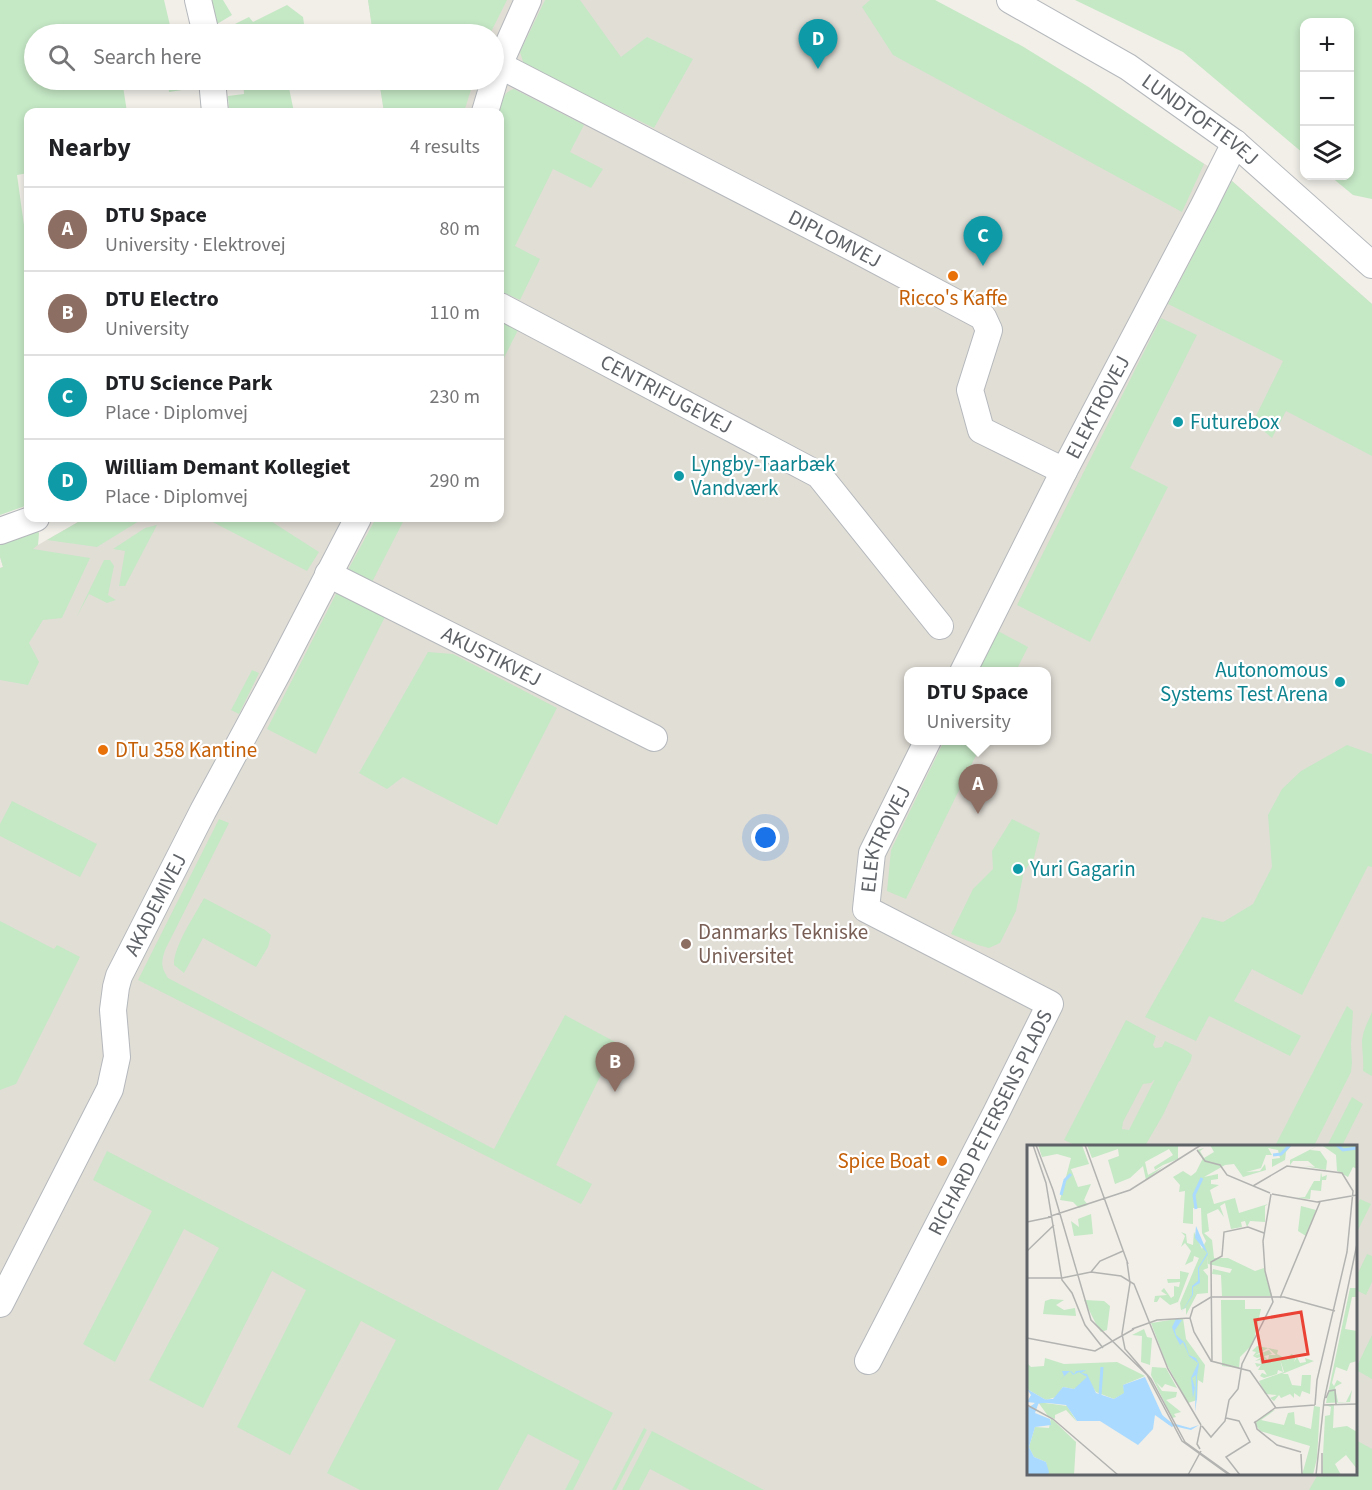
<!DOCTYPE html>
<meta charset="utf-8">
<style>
:root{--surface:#fff;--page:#f2f2f2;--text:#202124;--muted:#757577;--line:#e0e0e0;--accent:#ea4335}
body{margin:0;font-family:"Source Sans 3",sans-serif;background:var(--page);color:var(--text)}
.controls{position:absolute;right:18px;top:18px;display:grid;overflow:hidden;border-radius:12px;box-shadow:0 3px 9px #0003}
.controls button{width:54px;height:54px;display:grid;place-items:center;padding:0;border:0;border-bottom:2px solid var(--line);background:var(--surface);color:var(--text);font:30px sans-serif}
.you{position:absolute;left:766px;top:838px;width:21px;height:21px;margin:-15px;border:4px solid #fff;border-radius:50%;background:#1a73e8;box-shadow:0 0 0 9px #1a73e833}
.badge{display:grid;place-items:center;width:39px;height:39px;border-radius:50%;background:var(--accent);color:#fff;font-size:20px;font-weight:700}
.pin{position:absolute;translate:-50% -50px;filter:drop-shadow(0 2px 3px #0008)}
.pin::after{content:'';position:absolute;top:32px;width:21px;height:18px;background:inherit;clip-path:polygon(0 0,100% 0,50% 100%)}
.popup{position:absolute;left:904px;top:667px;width:147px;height:78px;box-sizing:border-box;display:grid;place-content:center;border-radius:12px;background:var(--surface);filter:drop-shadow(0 2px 4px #0005);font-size:20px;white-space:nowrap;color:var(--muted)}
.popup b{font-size:22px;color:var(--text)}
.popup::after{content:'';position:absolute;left:50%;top:100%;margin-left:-12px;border:12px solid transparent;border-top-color:var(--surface)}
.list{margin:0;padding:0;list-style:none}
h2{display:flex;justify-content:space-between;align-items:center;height:78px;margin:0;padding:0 24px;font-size:26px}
h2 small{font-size:20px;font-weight:400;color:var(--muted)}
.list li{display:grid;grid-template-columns:39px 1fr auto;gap:18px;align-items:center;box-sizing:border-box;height:84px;padding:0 24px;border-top:2px solid var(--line)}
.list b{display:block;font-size:22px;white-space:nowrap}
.list p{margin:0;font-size:20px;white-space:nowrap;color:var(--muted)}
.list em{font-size:20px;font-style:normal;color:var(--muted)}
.icon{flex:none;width:33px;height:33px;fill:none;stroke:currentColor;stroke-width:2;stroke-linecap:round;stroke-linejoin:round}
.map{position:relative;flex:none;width:1372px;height:1490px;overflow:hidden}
.search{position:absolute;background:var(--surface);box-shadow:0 3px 9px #0003;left:24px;top:24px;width:480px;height:66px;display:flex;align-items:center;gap:15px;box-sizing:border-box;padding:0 21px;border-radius:33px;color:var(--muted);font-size:22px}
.panel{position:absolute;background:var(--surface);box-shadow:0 3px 9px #0003;left:24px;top:108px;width:480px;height:414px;border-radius:12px}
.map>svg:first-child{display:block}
</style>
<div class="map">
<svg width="1372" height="1490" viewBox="0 0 1372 1490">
<rect width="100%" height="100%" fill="#f1efe8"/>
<path fill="#e1ded6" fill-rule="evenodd" d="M368,0H926L1049,67L1232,181L1372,304V1490H0V568L3,567L0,557L31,549L85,518H500V112H384L379,80H494V34H373ZM909,672H1047V740H909ZM1028,1146H1356V1474H1028Z"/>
<path fill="#c5e8c5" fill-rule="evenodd" d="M0,0H164L172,34H34V80H122L127,112H28V173L17,175L28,254V505L0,515Z
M211,0H223L232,15L217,24Z
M368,0H507L490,34H373Z
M545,0H580L621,57L647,37L693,59L654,128L524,65L520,52Z
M870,0H935L1022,46L1087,86L1204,164L1182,212L893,55L862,7Z
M1075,0H1372V199L1353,195L1330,176H1350V22H1304V154L1183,52Z
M287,5L303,17L304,24L294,26L295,34H219V32L249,17L253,22Z
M168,80H180L182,90L169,92Z
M243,80H302V83L289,88L294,112H229L228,96L244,94Z
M379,80H474L464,112H384Z
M514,89L584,125L570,152L603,169L591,188L553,169L515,246L540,259L520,300L500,291L499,112C502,102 503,92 514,89Z
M1232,181L1372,304V456L1286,411L1272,438L1253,422L1283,361L1168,304Z
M500,318L519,328L500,366Z
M1161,318L1197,335L1130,468L1168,487L1090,642L1017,605Z
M85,518H144L97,547L47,540Z
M205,518H266L319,552L307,571Z
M376,518H405L371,584L351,573L349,568Z
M157,525L125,586H119L125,551L113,549L145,528Z
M36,528L39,533L38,545L33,549L90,558L62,618L43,620L29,643L39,662L28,685L0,680V568L3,567L0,557V540Z
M104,560H110L114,566L108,595L116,600L107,603L89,594L76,618Z
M337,592L387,613L316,754L267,729Z
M998,631L1028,647L1016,671L978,672Z
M428,652L453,654L557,708L497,825L403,777L387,789L359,773Z
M252,670L259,673L239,714L231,710Z
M944,741H983L906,899L887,891L891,850Z
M1347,745L1372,754V867L1368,866L1302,995L1252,969L1234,1001L1301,1036L1290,1056L1209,1016L1196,1041L1145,1017L1202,917L1223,922L1253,904L1272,867L1268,815L1282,789L1301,771Z
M12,801L97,844L80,877L0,836V824Z
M219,819L229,823L165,950C161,963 161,967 168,978L494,1149L565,1015L617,1043L556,1165L592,1184L581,1204L138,980Z
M1012,819L1040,833L1034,858L1024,871L1016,911L1000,943L989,948L978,945L951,934L973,889L993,869L992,851Z
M204,898L265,930L271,935L268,947L256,967L203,938L184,973L174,965C173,947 195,915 204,898Z
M0,921L54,949L57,945L80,957L16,1084L0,1090Z
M1347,1006L1353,1011L1351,1045L1352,1063L1351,1072L1314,1146H1275Z
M1372,1012V1076L1363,1071C1364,1061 1362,1051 1362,1041C1363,1030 1368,1022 1372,1012Z
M1126,1020L1156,1036L1153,1045L1155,1048L1162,1047L1165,1041C1175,1046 1184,1048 1192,1055L1191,1060L1180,1081H1179L1163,1115L1145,1146H1119L1117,1144L1116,1146H1077L1064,1140ZM1155,1079L1129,1130L1122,1129L1123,1122L1143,1084L1151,1083Z
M1352,1097L1363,1104L1342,1146H1327Z
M107,1151L613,1413L573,1490H565L580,1461L528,1434L498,1490H360L327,1473L396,1340L361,1321L290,1455L237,1427L306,1290L272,1271L203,1408L149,1380L219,1248L184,1229L115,1362L83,1344L152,1211L93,1180Z
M1360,1199L1371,1204L1356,1234V1208Z
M1367,1254L1372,1256V1282L1366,1295L1356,1290V1277Z
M1372,1335V1379L1356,1370V1368Z
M644,1428L647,1430L616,1490H612Z
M652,1431L764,1490H690L650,1469L639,1490H622Z
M1356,1440L1372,1449V1490H1309L1317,1476L1322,1477L1325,1474H1356Z"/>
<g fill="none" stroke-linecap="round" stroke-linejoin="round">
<defs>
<g id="minor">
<path d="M198,0L206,34"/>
<path id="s1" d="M1010,0L1128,67L1235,143L1372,265"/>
<path id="s2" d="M499,65L855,249L983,317L989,330L970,390L981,430L1064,471"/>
<path d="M212,80L215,112"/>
<path d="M485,112L499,65L528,0"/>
<path id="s3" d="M500,306L819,475L940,626"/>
<path d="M0,531L36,518"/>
<path id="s4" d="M328,574L654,738"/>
<path id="s5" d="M963,672L1064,471L1204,205L1235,143"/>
<path id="s6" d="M0,1304L110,1089L117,1057L113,1010L116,987L119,976L203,811L277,674L358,518"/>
<path id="s7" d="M868,1361L996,1113L1050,1004L866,909L872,853L928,740"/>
</g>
</defs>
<use href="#minor" stroke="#b5b8bc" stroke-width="28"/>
<use href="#minor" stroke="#fff" stroke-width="26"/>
</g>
<g fill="#e8710a" stroke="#fff" stroke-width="2">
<circle cx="953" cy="276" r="6"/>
<circle cx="103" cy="750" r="6"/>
<circle cx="942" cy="1161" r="6"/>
</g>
<g fill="#0f9aa8" stroke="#fff" stroke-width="2">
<circle cx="1178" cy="422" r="6"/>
<circle cx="679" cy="476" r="6"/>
<circle cx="1340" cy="682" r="6"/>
<circle cx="1018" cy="869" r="6"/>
</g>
<circle fill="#8d6e63" stroke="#fff" stroke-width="2" cx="686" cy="944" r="6"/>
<g text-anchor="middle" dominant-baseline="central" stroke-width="4.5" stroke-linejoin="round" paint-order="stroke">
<g font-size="21" fill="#5f6368" stroke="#fff">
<text stroke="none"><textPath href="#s1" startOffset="225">LUNDTOFTEVEJ</textPath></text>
<text stroke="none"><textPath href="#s2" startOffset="378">DIPLOMVEJ</textPath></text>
<text stroke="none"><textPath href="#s3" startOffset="188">CENTRIFUGEVEJ</textPath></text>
<text stroke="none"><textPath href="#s5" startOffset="297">ELEKTROVEJ</textPath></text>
<text stroke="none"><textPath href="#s4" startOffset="183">AKUSTIKVEJ</textPath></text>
<text stroke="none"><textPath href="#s7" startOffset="681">ELEKTROVEJ</textPath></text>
<text stroke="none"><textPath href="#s6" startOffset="436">AKADEMIVEJ</textPath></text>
<text stroke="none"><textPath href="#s7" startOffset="268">RICHARD PETERSENS PLADS</textPath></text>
</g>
<g font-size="21" fill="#c56008" stroke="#fff">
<text x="953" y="298">Ricco's Kaffe</text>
<text x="115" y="750" text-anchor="start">DTu 358 Kantine</text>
<text x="930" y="1161" text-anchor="end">Spice Boat</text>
</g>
<g font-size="21" fill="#0d838f" stroke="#fff" text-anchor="start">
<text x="1190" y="422">Futurebox</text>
<text x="691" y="464">Lyngby-Taarbæk<tspan x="691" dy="24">Vandværk</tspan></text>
<text x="1328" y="670" text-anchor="end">Autonomous<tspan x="1328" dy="24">Systems Test Arena</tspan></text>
<text x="1030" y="869">Yuri Gagarin</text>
</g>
<g font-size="21" fill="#785e54" stroke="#fff" text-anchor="start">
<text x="698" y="932">Danmarks Tekniske<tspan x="698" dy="24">Universitet</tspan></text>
</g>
</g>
<g transform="translate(1027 1145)">
<rect width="330" height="330" fill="#f1efe8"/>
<path d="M11,0H55L62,19L44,24L51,42L64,39L57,55L61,60L52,63L46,57L33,55L44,13L30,9L15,12ZM60,0H151V14L136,20L128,25L127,22L146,10L142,4L118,17L121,30L137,21L119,35L116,21L103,33L88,39L81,15L92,11L91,4L65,13ZM183,0H265L259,7L258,15L245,22V14L253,13L251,5L241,3L245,10H239L234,23L219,27L233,26L238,19L239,25L216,32L207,19L198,20L177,32L191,29V34L184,35V39L192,40L183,45L187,59L208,53L212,68L241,59L238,61V77L223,76L220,82L218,76L214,77L215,82L204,84L198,58L193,61L197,72L191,64L180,69L182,86L177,88L185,95L187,113H201L228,126L237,123L245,151H195L194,130L185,129L186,124L203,128L205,124L181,119L180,111L181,123L176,125L181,131V148L170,149L159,170V163L154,165L153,158L172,113L167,111L166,116L158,120L164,106L158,98L154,102L158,91L154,87L159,89L160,98L166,100L167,87L175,104L179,96L175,88L174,63H166V79L156,78L158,46L152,47L153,40L146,32L156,26L164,31L169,27L176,13L170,5L177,3L173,6L177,13L187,7ZM292,0L283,5L293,6L300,16L299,25L278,21L288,22L281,16H266L263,20V15ZM330,0V24L326,22L321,32L310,26L309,10L296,1ZM294,27L295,32L300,30L299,35H295L294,46L284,45L283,54L269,53L278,52L287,36H293ZM274,61L289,65L279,91L271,86ZM64,69L66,89L47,91L44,76L52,82L51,74ZM153,126L162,128L151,157L143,160L133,152L130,157H127L128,151L140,150L134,146L137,143L144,153L147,151V141L152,142L153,137L141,138L140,134H153ZM323,143H330V152H325L318,184L330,186V216L323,218L320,226L309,222L305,238L307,241L310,235L315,238L308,242L311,257H319L325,245L323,257L299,258ZM24,154L37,155L29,160L37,165L48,163L49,171L16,169L18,156ZM57,155L77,156L83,161L80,185L74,187L71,183ZM194,155H218V164H234L226,199L213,212L212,223L195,221ZM156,173L159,194L178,220L176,238L171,235L170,255L161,258L139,218L124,178ZM117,184L120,192L125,193L123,220L114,217L115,191L105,190ZM230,201L251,205L250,209L261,215L264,209L269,211L267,217L270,212L273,218L279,217L278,213L287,216L255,229H261L265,240L274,241L275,230H284L283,249L275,246L273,252L267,248V253L263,249L254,253L252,250L247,256L243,253L250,250L238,249L232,236L257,227L253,214L256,227L251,225L250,229L237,233L233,231L235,228L240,230L237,225H231L234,220L230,222L228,218L234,219L233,215L228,216L237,211L241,215L242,210H249L241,203L227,211L242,205L245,209L230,213L226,211L229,207L225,206ZM18,213L37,219L90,217L118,231L96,240L98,248L87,254L69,247L61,235L47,244L36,242L29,252L19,255L0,244V218L4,222L17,221ZM125,222L139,223L150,243L138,239L135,243L129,237L135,246L150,247L149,252L139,255L154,267L147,269L149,272L145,273L124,230ZM11,257L40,261L50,277L39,265L28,270V274L21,271ZM298,260H307L306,283L320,281L330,287V324L319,310L308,319L314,330H295L298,271L303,270L304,262ZM287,261L293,262L290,313L286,330H275L283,301L233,286L228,279L231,275L240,269L244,266L248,265L234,275L257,280L261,268L267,267L268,279L284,284ZM24,273L49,297L47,330H21L19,317L7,312L2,302L8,282L22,283Z" fill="#c5e8c5"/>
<path d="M169,81L181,109L172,123L173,138L166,142V150L154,168L165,150V141L171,136V123L180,108L168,93ZM149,174L155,175L148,185L149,190L158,198L162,210L169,213L172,219L170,231V253L168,267L169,230L165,233L168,243L166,253L164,233L171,218L162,211L156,197L153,200L148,190L145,182ZM59,225L54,228L60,229L69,248L87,254L97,248L96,240L118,232L138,276L163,283L172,280L164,285L142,280L128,270L126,284L111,300L73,276H50L39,260L12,257L8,268L23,274L24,280L8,282L2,302L7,312L19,317L22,327L21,330H0V263L9,258L0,257L4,250L0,244L19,255L26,254L36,242L47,244L60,232L52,227L46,230L43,226L33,235L37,231L35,226H44L47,229L49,226Z" fill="#aadaff"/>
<path fill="none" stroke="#aadaff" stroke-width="3" d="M310,0L316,5L330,3M246,10L254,9L263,0M34,50L38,35L44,29M169,64L167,50L175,33M73,250L75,222M0,268L11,257L31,255L129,267L146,281"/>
<path fill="none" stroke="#b3b3b1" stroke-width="1.5" d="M6,0L19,38L35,135L45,148L58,180L76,203M9,0L26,45L64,175L120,230L155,296L202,330M58,0L101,119M170,5L178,16L193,20L200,30L243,48M226,41L260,21L315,28L326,46L320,107L290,235L288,260M245,49L290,57L330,50M21,72L103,45L174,0M0,77L24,72M0,106L27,80M100,117L103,138L95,189L98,204L124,234L158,297L204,330M64,127L73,116L96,106M0,133H35L64,127L94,131L107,139L141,224L174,280M253,153L293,57M105,184L130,175L163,173M0,193L68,206L107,184M185,217L184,117L195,111L197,87L221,82L237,88M299,253L302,246L308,245L309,259M0,260L26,274L91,330M297,260L330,259M249,263L223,226L184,216L167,187L163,173L166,163L184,152H257L308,166M199,273L212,276L223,297L199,312L213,330M228,276L230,284L250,300L274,307M227,278L248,263L288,260M175,281L184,292L198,276L202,255L211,244L215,219L246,157L238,126L236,96L244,49M173,304L170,299L174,280M295,308V330M274,309L275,330M161,330L174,306M289,330L297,256L330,99"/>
<path fill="#ea4335" fill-opacity="0.15" stroke="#ea4335" stroke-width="3" d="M274,167L281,209L236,217L228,175Z"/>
<rect width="330" height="330" fill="none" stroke="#5f6368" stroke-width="3"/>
</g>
</svg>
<div class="controls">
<button>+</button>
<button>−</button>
<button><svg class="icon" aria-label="layers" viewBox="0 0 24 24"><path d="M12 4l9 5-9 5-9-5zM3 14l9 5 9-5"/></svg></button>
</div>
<div class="you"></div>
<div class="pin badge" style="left:978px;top:814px;background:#8d6e63">A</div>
<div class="popup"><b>DTU Space</b>University</div>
<div class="pin badge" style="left:615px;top:1092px;background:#8d6e63">B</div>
<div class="pin badge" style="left:983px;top:266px;background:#0f9aa8">C</div>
<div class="pin badge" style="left:818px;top:69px;background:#0f9aa8">D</div>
<div class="search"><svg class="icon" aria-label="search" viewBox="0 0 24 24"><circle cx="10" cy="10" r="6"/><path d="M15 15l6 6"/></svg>Search here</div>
<section class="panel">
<h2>Nearby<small>4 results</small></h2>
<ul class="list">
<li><span class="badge" style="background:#8d6e63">A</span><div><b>DTU Space</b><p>University · Elektrovej</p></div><em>80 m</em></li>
<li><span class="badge" style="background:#8d6e63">B</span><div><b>DTU Electro</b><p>University</p></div><em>110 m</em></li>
<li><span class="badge" style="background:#0f9aa8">C</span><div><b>DTU Science Park</b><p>Place · Diplomvej</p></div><em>230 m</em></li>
<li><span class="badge" style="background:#0f9aa8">D</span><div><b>William Demant Kollegiet</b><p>Place · Diplomvej</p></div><em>290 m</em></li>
</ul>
</section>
</div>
